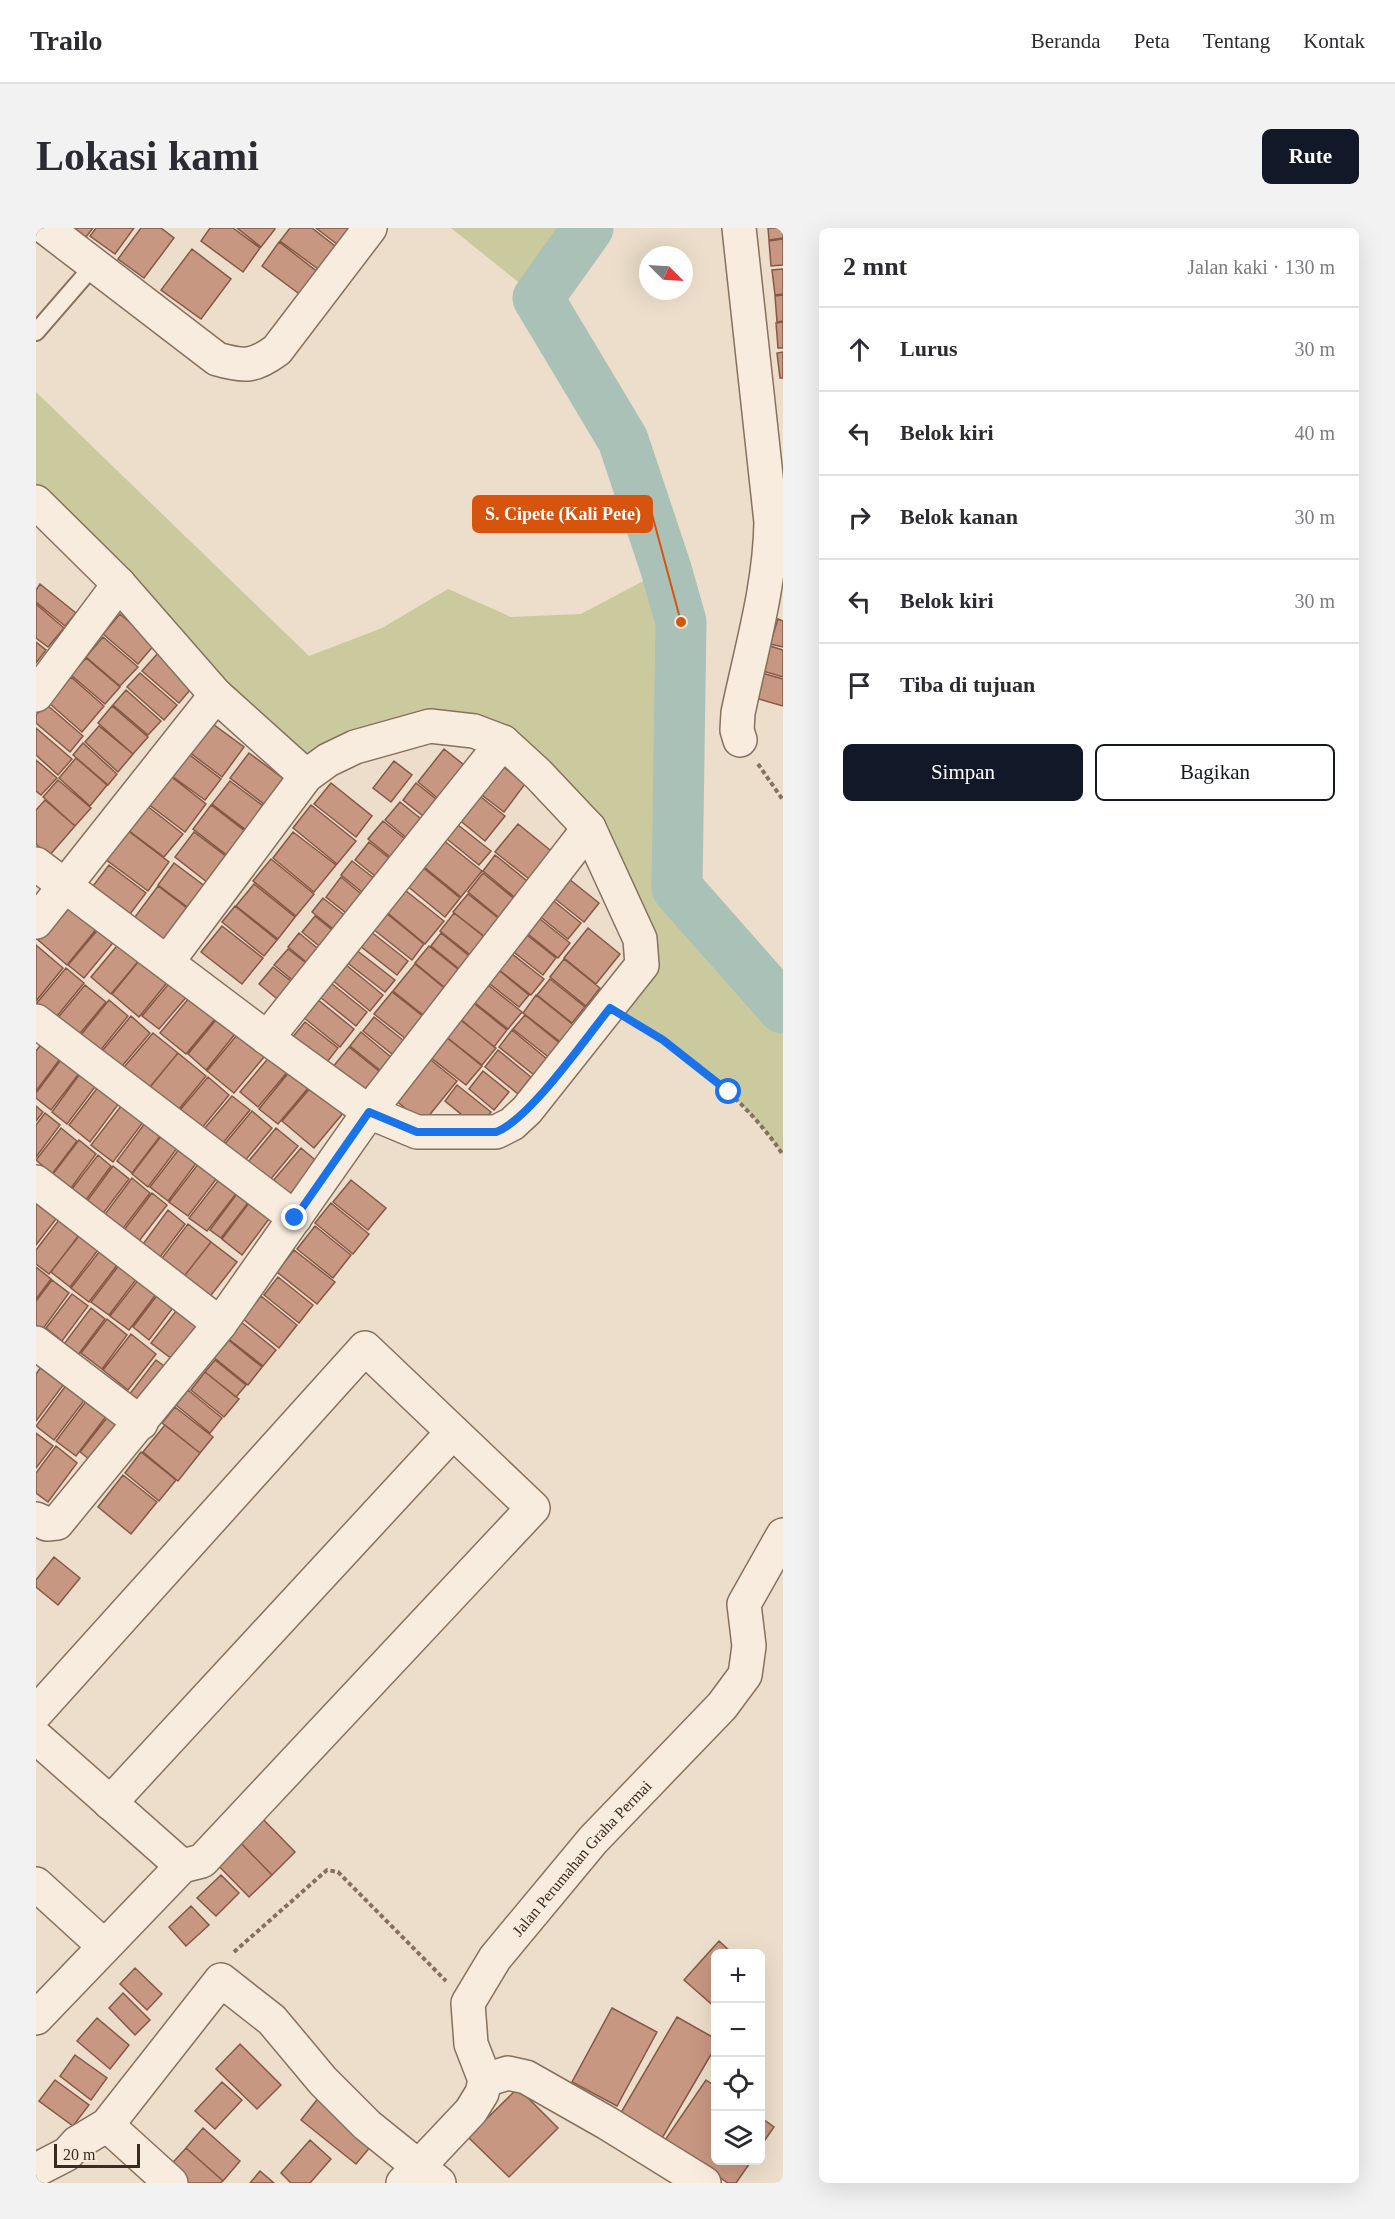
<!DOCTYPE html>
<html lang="id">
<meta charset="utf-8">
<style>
:root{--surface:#fff;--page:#f2f2f3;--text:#2b2b33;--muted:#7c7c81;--line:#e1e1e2;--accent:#111827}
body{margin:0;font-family:"Times New Roman",serif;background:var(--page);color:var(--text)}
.controls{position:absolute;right:18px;bottom:18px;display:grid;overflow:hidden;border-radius:9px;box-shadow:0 6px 24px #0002}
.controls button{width:54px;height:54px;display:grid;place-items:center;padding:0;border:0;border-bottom:2px solid var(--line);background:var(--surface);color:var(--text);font:30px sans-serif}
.compass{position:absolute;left:603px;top:18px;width:54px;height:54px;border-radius:50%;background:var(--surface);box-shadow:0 6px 24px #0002;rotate:114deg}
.scale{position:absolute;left:18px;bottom:15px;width:86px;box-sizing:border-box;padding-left:6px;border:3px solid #3a2b22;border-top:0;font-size:16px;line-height:21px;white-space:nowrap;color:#3a2b22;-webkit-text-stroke:4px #f4e9d9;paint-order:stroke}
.stop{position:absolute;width:18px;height:18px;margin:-14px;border:4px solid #1a73e8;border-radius:50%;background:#fff}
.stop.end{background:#1a73e8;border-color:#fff;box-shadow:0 2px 6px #0008}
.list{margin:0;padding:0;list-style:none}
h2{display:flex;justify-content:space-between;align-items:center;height:78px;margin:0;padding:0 24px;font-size:26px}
h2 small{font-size:20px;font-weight:400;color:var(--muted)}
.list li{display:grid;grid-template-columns:39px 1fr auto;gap:18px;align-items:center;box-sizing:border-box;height:84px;padding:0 24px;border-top:2px solid var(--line)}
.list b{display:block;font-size:22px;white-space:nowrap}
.list em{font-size:20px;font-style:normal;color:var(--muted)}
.actions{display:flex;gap:12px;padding:18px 24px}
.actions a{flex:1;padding:14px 0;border:2px solid var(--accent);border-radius:9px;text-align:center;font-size:21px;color:var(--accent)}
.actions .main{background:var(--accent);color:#fff}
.icon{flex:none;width:33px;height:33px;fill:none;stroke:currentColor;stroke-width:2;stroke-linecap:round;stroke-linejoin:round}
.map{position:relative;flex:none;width:747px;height:1955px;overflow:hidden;border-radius:9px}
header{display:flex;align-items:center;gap:36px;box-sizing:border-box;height:84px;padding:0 30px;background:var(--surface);border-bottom:2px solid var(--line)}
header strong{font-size:28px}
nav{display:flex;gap:33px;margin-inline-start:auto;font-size:21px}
.intro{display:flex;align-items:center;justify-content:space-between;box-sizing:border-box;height:144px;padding:0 36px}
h1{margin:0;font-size:42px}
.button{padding:15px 27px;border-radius:9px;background:var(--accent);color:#fff;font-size:21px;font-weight:700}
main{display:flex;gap:36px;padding:0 36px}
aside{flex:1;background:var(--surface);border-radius:9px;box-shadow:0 6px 24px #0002}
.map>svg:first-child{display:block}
</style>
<header>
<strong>Trailo</strong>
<nav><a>Beranda</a><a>Peta</a><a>Tentang</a><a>Kontak</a></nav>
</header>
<div class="intro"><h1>Lokasi kami</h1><a class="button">Rute</a></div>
<main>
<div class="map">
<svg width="747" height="1955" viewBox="0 0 747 1955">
<rect width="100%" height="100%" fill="#ecdeca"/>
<path fill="#caca9e" d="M415,0H552L502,70Z
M0,164L273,428L346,400L412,361L475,389L545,386L630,341L645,394L641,660L747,780V927C705,863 639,819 574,780L599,749L553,600L438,503L270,548L0,274Z"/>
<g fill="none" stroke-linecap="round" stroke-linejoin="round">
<path stroke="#aac1b8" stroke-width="51" d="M552,0L502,70L587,212L630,341L645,394L641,660L747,780"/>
</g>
<path fill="#c89782" stroke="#865846" stroke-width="1.5" d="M38,0H57L50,9Z
M60,0H98L79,26L54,8Z
M105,0H125L138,10L108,50L82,31Z
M174,0H197L224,20L207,44L165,13Z
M201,0H238L239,1L225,19Z
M254,0H276L299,18L282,41L244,13Z
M280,0H314L302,17Z
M732,0H747V10L733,12Z
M747,11V37L735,38L733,13Z
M243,14L283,45L266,68L226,38Z
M156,21L195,51L165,91L125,62Z
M747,41V66L739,67L736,42Z
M747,67V93L741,94L739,68Z
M747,94V120H742L740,95Z
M747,124V150H744L741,125Z
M4,356L40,385L29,398L0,374V362Z
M0,376L28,400L12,419L0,410Z
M84,386L119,416L102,436L67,406Z
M742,391L747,393V419L734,416Z
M67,409L102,439L84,458L50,429Z
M0,414L10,422L0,435Z
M734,418L747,422V449L727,443Z
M123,424L159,456L143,475L106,443Z
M50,430L84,459L69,476L35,447Z
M104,445L141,477L128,492L91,459Z
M726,445L747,451V478L719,470Z
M35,449L68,478L46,504L13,475Z
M90,462L125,493L112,507L77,477Z
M10,476L47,508L34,524L0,495V487Z
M76,478L112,509L97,526L62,495Z
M166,488L208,519L186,549L144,517Z
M63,498L97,526L82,544L49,514Z
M0,500L36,531L22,547L0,527Z
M47,515L81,546L72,557L37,527Z
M146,521L185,551L169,572L129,543Z
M408,521L437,544L410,577L382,554Z
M213,525L252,554L233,580L194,550Z
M40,530L71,557L54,578L23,550Z
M0,532L21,550L5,567L0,563Z
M358,533L376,547L355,574L337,560Z
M460,533L489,556L468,584L438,561Z
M128,543L170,576L149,604L107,572Z
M22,552L55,580L39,598L7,569Z
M194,553L231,581L214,605L176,576Z
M295,555L336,588L320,609L278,576Z
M380,555L410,579L397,596L367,572Z
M436,562L469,588L449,613L416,586Z
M9,572L39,598L13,628L0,616V582Z
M364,574L394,598L379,617L349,592Z
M110,577L147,606L128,629L92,602Z
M175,577L214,607L196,631L157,601Z
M275,577L320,613L301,636L257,600Z
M347,593L379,619L364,637L332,611Z
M417,593L455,623L443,637L406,607Z
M482,596L519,626L497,654L459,624Z
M91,602L133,634L112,663L69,631Z
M158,604L195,632L176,658L139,629Z
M257,604L300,637L278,664L237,630Z
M402,608L446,643L425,669L382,634Z
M333,614L363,638L349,656L319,632Z
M459,627L495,656L482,672L447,643Z
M235,631L278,666L260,688L217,653Z
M316,633L348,658L336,672L305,647Z
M138,635L178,665L162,687L122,657Z
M73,637L110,665L91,690L54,662Z
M385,638L424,670L409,689L370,657Z
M447,645L487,678L472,697L432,664Z
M528,647L563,675L548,694L513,666Z
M305,649L335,674L320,693L290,669Z
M218,656L259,689L242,711L200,678Z
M122,658L160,687L134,722L96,693Z
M365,659L408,693L389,716L347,681Z
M432,666L471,697L457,715L417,684Z
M287,670L317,694L306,708L276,684Z
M514,670L545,695L532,711L501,686Z
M33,674L62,699L31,737L2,712Z
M199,678L241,712L228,728L186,694Z
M350,685L388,716L376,732L337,701Z
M418,685L456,715L442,733L404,703Z
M499,687L534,715L522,730L487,702Z
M279,688L306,710L293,726L266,704Z
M65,698L81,710L48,750L32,737Z
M186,698L227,730L206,756L165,724Z
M552,700L584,726L560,756L528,730Z
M334,703L372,733L361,747L323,717Z
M487,704L520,730L507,747L474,721Z
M263,705L291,728L280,742L252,719Z
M405,705L443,736L433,749L395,718Z
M85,713L105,730L75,766L55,749Z
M0,717L27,740L0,773Z
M393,718L433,750L419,768L379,735Z
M252,721L279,742L265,759L238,737Z
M319,721L359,752L349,764L309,733Z
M471,722L508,751L495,767L458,738Z
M107,728L134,751L103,789L76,766Z
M528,731L564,760L550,778L514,749Z
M309,736L347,767L334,783L296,752Z
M379,736L418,768L397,795L357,763Z
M237,739L265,761L251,779L223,756Z
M459,739L493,767L483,779L449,752Z
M30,740L48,755L17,793L0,776Z
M514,751L549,779L536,795L501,767Z
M136,752L153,766L123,801L106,788Z
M447,753L486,784L472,801L434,771Z
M295,755L331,784L320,798L284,769Z
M49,757L70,774L36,815L16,797Z
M158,764L184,785L150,826L124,805Z
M356,764L397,796L379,818L338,786Z
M500,767L540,799L527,816L487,785Z
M281,771L318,801L304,819L267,789Z
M73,772L92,788L59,829L40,813Z
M435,773L471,802L458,819L422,789Z
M185,786L203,801L170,842L152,826Z
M489,787L526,817L515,831L477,801Z
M95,788L114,805L81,844L62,828Z
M338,789L377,820L366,834L327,803Z
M422,790L460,820L446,837L408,807Z
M269,794L302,820L285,842L252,815Z
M206,801L233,823L198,865L171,843Z
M476,802L511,831L498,847L463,819Z
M325,804L361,834L350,847L314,818Z
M117,805L142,825L108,866L83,845Z
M410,809L446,838L430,857L394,829Z
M8,813L27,827L0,863V823Z
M313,819L349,848L328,875L292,845Z
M462,822L495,849L482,866L449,839Z
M142,825L170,848L138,887L110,864Z
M235,827L253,842L222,879L204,864Z
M27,829L45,843L15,882L0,870V865Z
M391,829L421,853L387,895L358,871Z
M46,843L62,855L31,896L16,884Z
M254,843L273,859L242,896L223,881Z
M447,843L473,864L458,882L433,861Z
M172,849L193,867L160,907L139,888Z
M66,854L87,870L54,914L33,897Z
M421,857L455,884L442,900L409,873Z
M276,858L308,884L278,920L246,893Z
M196,868L214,882L186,916L168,901Z
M89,873L111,889L77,934L55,917Z
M0,878L7,884L0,893Z
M216,883L236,900L207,935L187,918Z
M9,885L24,897L0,929V897Z
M112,891L128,903L96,945L81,933Z
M25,900L41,913L16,946L0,932Z
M240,900L262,918L234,952L212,934Z
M129,903L145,915L112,959L96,946Z
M43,912L60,926L35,960L17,946Z
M147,916L164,930L132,973L114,959Z
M265,920L290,941L262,976L236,954Z
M62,927L75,938L50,972L36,961Z
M166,931L184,946L152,988L133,974Z
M77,938L93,951L65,988L49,976Z
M185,949L203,962L171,1003L153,990Z
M96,950L114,965L85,1003L67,989Z
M315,952L350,980L332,1002L297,974Z
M203,963L215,971L185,1010L174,1002Z
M116,965L131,977L103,1013L88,1002Z
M216,971L236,987L206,1027L186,1011Z
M0,974L23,987L0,1017Z
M295,975L333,1006L317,1026L279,995Z
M132,982L149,996L124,1029L107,1016Z
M26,988L46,1004L13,1046L0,1036V1022Z
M152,996L175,1014L146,1051L123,1034Z
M279,998L315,1027L297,1050L261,1021Z
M46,1003L65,1018L34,1059L15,1044Z
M175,1014L201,1034L172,1071L146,1051Z
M67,1019L85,1032L53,1074L35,1060Z
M258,1022L299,1054L281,1076L241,1044Z
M87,1032L105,1045L73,1087L55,1074Z
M0,1039L15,1051L0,1071Z
M106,1047L124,1061L93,1102L74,1088Z
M242,1049L277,1077L263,1095L228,1067Z
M16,1052L33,1065L6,1102L0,1097V1073Z
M126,1061L142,1073L113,1112L97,1099Z
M36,1066L52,1078L26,1113L10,1100Z
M225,1068L261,1097L243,1120L207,1091Z
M144,1078L168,1097L140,1134L115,1115Z
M55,1080L69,1091L42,1127L28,1116Z
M71,1091L91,1107L66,1141L45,1125Z
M204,1093L240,1122L227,1138L190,1109Z
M95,1106L120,1126L92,1162L67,1142Z
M190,1110L226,1139L212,1157L176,1128Z
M120,1132L140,1147L109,1187L89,1172Z
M179,1132L210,1157L200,1169L169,1144Z
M5,1139L28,1156L0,1193V1146Z
M169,1144L203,1171L188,1189L155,1162Z
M31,1156L50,1170L18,1212L0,1198Z
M152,1162L186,1190L174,1205L140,1177Z
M51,1172L71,1187L40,1228L20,1213Z
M139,1179L177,1209L164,1225L126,1195Z
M74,1186L92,1201L63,1239L44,1224Z
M129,1197L164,1225L142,1253L107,1224Z
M0,1205L17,1218L0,1240Z
M20,1218L41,1235L12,1274L0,1265V1245Z
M105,1224L140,1252L123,1273L89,1245Z
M87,1247L121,1274L95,1306L62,1279Z
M18,1329L44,1350L22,1377L0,1359V1352Z
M220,1584L259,1624L236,1647L197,1607Z
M197,1607L236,1647L213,1669L174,1629Z
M185,1647L203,1665L180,1688L161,1670Z
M155,1678L173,1697L150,1718L133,1699Z
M683,1713L697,1726H680V1780L648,1752Z
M99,1740L126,1766L111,1782L84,1756Z
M87,1765L114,1792L99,1807L73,1780Z
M576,1780L621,1804L581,1878L536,1854Z
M641,1789L680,1811V1818L625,1912L583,1888Z
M61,1790L93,1817L74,1841L41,1813Z
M204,1816L245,1857L221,1881L180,1841Z
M39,1827L71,1850L55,1872L24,1848Z
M19,1852L53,1877L37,1898L3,1873Z
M670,1852L680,1859V1932H716L700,1955H692L629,1912Z
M186,1854L206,1872L179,1901L159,1883Z
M482,1860L522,1900L473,1949L432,1909Z
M284,1868L340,1912L320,1936L265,1892Z
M724,1889L738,1899L724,1919Z
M167,1900L204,1933L187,1953L150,1920Z
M274,1912L295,1931L274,1955H255L245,1945Z
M150,1920L187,1953L184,1955H144L130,1942Z
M224,1943L238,1955H214Z"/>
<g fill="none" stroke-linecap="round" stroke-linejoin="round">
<defs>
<path id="service" d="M0,104L58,37"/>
<g id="minor">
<path d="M10,0L181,131C209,139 218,139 241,122L334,0"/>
<path d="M703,0L735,294C734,359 715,422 702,485L701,502L704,512"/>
<path d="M0,274L83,356L180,467L270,548L292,532L319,519L394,498L438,503L467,514L502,546L553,600L604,711L606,737L491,882L476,896L460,904H381L333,884L231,810L0,636"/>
<path d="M0,467L83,356"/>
<path d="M0,694L180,467"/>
<path d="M132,733L270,548"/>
<path d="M0,793L259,990"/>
<path d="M231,810L467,514"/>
<path d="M0,954L184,1096"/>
<path d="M0,1115L105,1195"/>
<path d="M0,1291L11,1296L21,1295L184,1096L333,884L553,600"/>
<path d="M0,1485L329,1120L497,1280L166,1633L146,1638L0,1790"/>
<path d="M0,1509L146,1638"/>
<path d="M74,1575L417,1204"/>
<path d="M0,1656L68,1718"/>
<path d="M449,1852L472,1845L490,1849L571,1895L668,1955"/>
<path d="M71,1897L135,1955"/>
<path d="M0,1942L31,1926L41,1915L71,1897L185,1752L236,1792L287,1853L331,1897L403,1955"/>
<path id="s1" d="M367,1955L435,1883L446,1865L449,1852L435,1816L432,1775L459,1730L557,1612L686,1478L709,1447L713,1418L708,1376L747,1307"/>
</g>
</defs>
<use href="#service" stroke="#88705f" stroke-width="20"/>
<use href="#minor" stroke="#88705f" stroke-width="36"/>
<path stroke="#88705f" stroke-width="4" stroke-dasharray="4.5 3" stroke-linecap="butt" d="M722,536L747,572
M597,794C654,829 711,872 747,927
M198,1724L291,1642L302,1644L410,1753"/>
<use href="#service" stroke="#f7ecdd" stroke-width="16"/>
<use href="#minor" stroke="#f7ecdd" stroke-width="33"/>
</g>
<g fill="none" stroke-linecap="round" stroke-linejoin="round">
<path stroke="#1a73e8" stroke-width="8" d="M259,990L333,884L381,904H460C493,892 549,811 574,780L627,812L693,864"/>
</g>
<g text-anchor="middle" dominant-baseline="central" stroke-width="4.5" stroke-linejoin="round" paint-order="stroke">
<g font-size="16" fill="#3a2b22" stroke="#f4e9d9">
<text stroke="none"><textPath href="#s1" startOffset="398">Jalan Perumahan Graha Permai</textPath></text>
</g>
</g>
<path fill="none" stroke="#d7540e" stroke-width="2" d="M645 394L616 286"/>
<circle fill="#d7540e" stroke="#f4e9d9" stroke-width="2" cx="645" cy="394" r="6"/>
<rect fill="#d7540e" stroke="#d7540e" stroke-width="2" x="437" y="268" width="179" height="36" rx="6"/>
<g font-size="18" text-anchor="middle" font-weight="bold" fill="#fff">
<text x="527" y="292">S. Cipete (Kali Pete)</text>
</g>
</svg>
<div class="controls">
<button>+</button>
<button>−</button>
<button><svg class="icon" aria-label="locate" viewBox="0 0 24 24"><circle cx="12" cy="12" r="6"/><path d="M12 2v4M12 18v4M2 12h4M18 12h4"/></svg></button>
<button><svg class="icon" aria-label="layers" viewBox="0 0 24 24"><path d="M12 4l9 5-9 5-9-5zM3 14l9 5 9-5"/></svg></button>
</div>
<svg class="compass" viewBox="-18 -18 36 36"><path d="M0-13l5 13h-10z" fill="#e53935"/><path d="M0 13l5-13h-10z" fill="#7c7c81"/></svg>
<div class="scale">20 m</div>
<div class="stop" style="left:693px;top:864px"></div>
<div class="stop end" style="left:259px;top:990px"></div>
</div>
<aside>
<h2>2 mnt<small>Jalan kaki · 130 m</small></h2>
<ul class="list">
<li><svg class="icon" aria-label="ahead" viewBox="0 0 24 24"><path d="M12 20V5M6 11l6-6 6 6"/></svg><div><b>Lurus</b></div><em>30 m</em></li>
<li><svg class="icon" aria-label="left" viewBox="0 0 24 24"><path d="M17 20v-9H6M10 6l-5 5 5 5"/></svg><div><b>Belok kiri</b></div><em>40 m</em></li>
<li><svg class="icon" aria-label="right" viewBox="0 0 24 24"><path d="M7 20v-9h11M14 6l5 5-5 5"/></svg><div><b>Belok kanan</b></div><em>30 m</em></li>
<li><svg class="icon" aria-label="left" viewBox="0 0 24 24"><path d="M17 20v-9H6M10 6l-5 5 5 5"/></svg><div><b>Belok kiri</b></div><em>30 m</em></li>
<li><svg class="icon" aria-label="arrive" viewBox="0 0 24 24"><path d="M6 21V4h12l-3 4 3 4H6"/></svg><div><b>Tiba di tujuan</b></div></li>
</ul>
<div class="actions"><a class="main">Simpan</a><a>Bagikan</a></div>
</aside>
</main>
